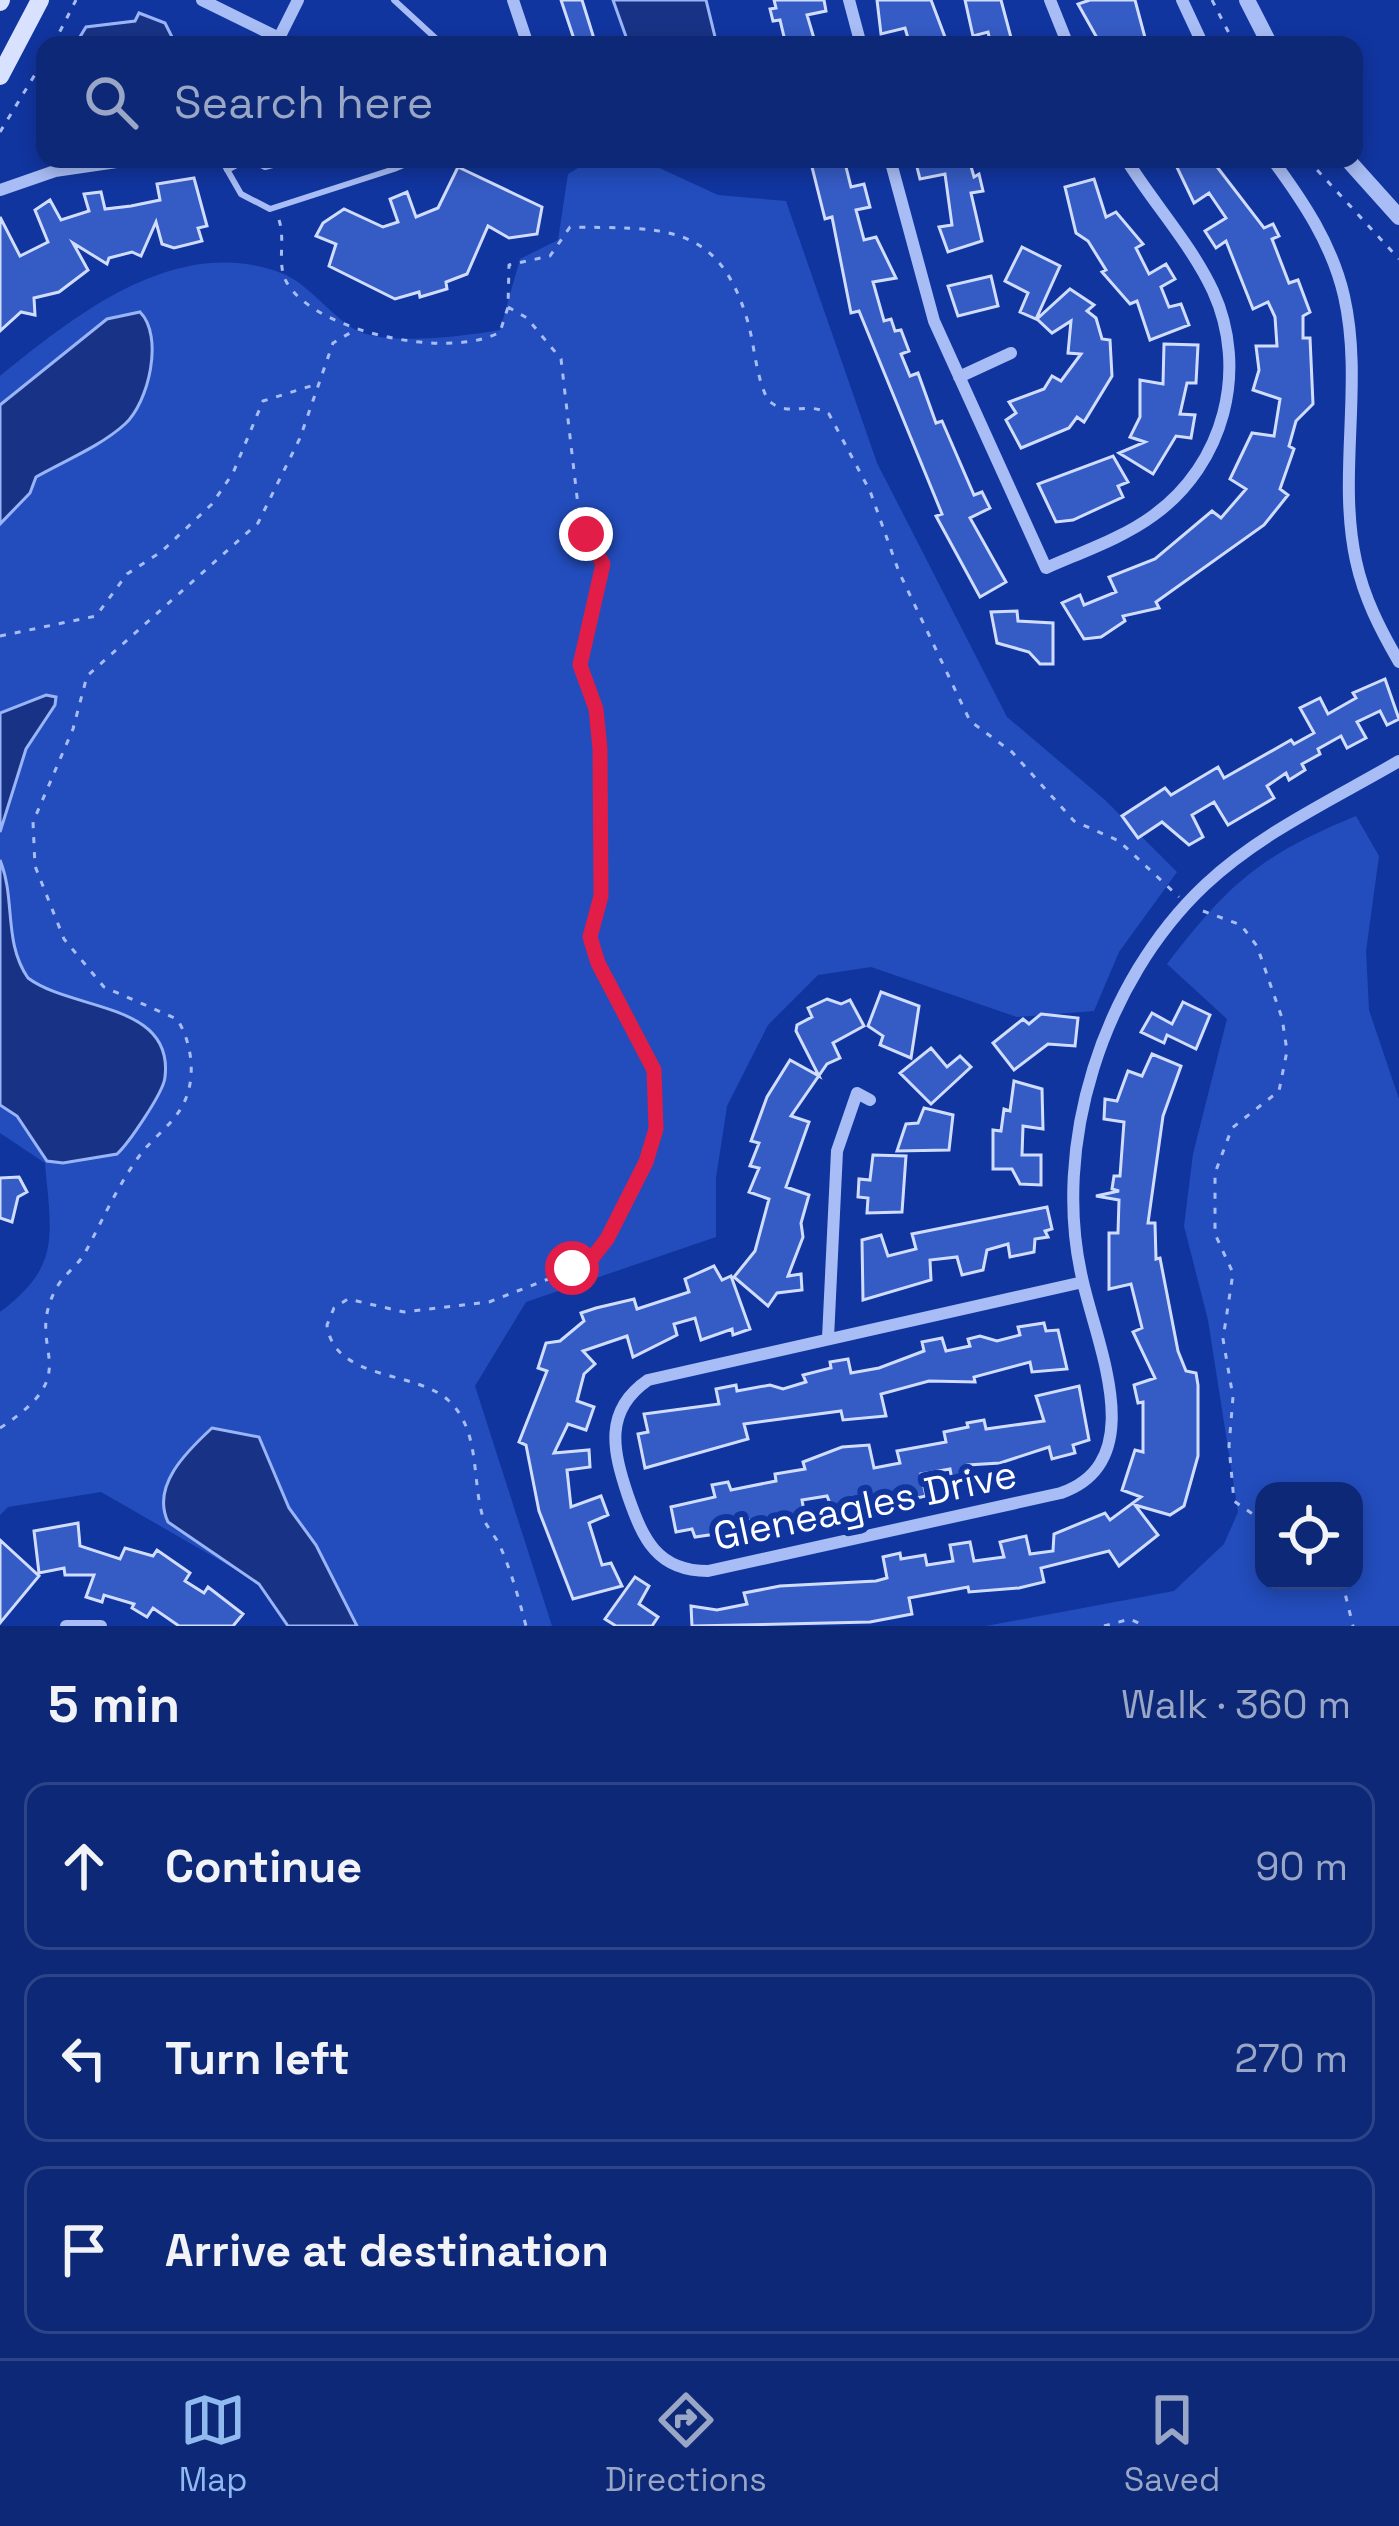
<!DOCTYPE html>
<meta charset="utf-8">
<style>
:root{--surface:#0d2877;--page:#16307c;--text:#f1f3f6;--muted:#9aa6c6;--line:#2d4489;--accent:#90b9f0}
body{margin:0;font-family:"Space Grotesk",sans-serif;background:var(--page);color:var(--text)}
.controls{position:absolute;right:36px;bottom:36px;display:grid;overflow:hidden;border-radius:24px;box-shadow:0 6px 18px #0003}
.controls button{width:108px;height:108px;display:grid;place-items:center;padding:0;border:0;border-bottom:3px solid var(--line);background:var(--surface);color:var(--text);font:60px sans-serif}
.stop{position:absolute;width:36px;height:36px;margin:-27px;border:9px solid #e11d48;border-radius:50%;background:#fff}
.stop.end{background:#e11d48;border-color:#fff;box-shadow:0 3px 12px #0008}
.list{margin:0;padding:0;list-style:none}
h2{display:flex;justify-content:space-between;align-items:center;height:156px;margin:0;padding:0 48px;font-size:51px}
h2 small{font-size:39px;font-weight:400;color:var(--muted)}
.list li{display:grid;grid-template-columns:78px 1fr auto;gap:36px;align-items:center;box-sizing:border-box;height:168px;margin:0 24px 24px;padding:0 24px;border:3px solid var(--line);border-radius:24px}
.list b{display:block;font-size:45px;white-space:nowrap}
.list em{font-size:39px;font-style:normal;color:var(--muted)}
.icon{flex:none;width:66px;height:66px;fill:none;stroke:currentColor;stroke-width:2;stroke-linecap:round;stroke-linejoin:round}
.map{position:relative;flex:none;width:1399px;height:1626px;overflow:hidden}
.search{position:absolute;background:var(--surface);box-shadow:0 6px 18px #0003;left:36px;right:36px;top:36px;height:132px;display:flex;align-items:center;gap:30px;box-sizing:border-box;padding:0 42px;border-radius:24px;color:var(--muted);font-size:45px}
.sheet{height:732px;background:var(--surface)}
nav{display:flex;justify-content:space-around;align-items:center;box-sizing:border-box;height:168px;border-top:3px solid var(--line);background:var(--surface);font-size:33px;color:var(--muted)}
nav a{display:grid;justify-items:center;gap:6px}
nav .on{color:var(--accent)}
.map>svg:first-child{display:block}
</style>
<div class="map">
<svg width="1399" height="1626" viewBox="0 0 1399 1626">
<rect width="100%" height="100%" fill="#11359f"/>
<path fill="#234dbd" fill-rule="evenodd" d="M593,159H640L718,195L786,201L877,463L1007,717L1105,800L1177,872L1119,952L1094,1011L1017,1017L871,967L818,975L768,1025L727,1106L716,1178V1237L526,1302L475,1386L552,1626H288L283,1609L263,1585L101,1492L8,1507L0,1515V1312C62,1266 51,1234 45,1163L0,1133V376C75,315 177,233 281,273C308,283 329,314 354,329C386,347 464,336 500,330L520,259L558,240L568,174Z
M1356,816L1379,856L1366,951L1369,1010L1399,1099V1626H986L1174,1591L1224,1544L1238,1512L1208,1320L1184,1226L1193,1154L1227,1019L1167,964C1229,883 1261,855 1356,816ZM1264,1491H1354V1581H1264Z"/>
<path fill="#183385" stroke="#9ab4f8" stroke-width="3" d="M613,0H706L717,45H629Z
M139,13L165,23L176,45H75L86,27L135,21Z
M140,312C164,336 149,402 125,424C101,446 64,461 36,477L30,493L0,524V405L107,319Z
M46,695L56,697L55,705L26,749L0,832V713Z
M0,860C16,899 3,942 28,978C72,1011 174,1002 165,1077C164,1092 128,1144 117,1154L63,1163L47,1161L17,1116L0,1105Z
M212,1428L259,1437L289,1508L316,1545L357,1626H288L259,1584L168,1522C151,1486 186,1452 212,1428Z"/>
<path fill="#355bc4" stroke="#d1ddfe" stroke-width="3" d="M561,0H582L596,45H576Z
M774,0H824L826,11L807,15L816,45H786L780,20L773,21L770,9L776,8Z
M877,0H931L948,45H910L905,28L881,34Z
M965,0H1001L1013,45H991L988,32L973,36Z
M1090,0H1135L1147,45H1101L1078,4Z
M810,159H844L851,187L864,184L870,207L856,210L864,240L876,237L896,278L873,282L884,321L891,319L895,331L901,330L909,351L901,354L910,376L918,373L936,423L942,421L974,495L982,492L990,508L970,518L1006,582L980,597L936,516L942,514L859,311L851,313L832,217L825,219Z
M933,159H963L964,165L970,163L974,177L979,174L983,191L971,193L982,241L948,252L939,227L952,225L945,174L920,179L916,163Z
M1173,159H1211L1264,228L1273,224L1279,236L1272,239L1289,283L1298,280L1310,312L1303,316V338H1310L1313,404L1296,421L1289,446L1294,449L1280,489L1288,495L1264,525L1156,602L1159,608L1123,616L1125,621L1101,637L1084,639L1062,603L1080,595L1084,605L1116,592L1109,577L1155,559L1212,511L1221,518L1246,489L1230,479L1252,433L1274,436L1280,399L1253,390L1259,370L1256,346H1277L1275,317L1268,302L1253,309L1226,241L1216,248L1205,231L1226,218L1209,193L1194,203Z
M458,167L542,207L537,234L509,238L488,226L467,274L446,282L447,289L420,297L419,292L395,299L329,266L336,244L316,236L323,223L344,209L383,227L398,222L390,199L407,192L416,217L438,208Z
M194,178L207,226L198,228L202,241L174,248L162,244L156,222L141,256L132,252L109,258L107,264L73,243L88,270L59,292L34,298L35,315L21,312L0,331V217L20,256L48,242L35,210L50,200L61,220L89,211L84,194L101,192L105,209L131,206L160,200L157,184Z
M1094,179L1106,217L1116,212L1143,244L1136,248L1149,274L1166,264L1175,279L1161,287L1169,307L1181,304L1189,325L1150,340L1137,301L1130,304L1102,272L1106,270L1088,241L1076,233L1065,187Z
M1022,247L1060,266L1036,319L1020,312L1028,293L1005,281Z
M991,276L998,306L958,316L948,286Z
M1070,289L1094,305L1087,311L1096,318L1102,339L1110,340L1112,376L1084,422L1077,417L1069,428L1021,448L1006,420L1016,413L1009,402L1044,389L1052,376L1061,381L1081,354L1068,353L1071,321L1052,333L1037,319Z
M1164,344L1198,345L1196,383H1187L1180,414L1195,415L1191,438L1176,436L1153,474L1119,453L1145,442L1130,437L1140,417V380L1163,384Z
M1113,456L1128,482L1118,486L1123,497L1073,520L1056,522L1038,484Z
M1017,611L1018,621L1053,623V664H1040L1029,652L997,643L991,612Z
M1385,679L1399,719L1387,725L1380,711L1357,722L1366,738L1347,748L1341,736L1318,749L1320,754L1302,764L1305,770L1289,780L1286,773L1267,786L1274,798L1228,825L1214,802L1192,815L1203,837L1189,845L1162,822L1138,838L1122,816L1165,788L1171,795L1218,767L1224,778L1291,740L1294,744L1314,733L1300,708L1320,698L1328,714L1356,698L1353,693Z
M881,992L919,1006L911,1058L880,1045L883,1036L868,1026Z
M827,999L841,1004L850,1000L864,1026L833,1043L840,1058L827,1064L791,1116L809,1122L786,1187L809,1195L801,1223L803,1237L788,1276L801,1274L802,1290L777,1293L768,1306L734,1277L755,1251L769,1199L749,1192L759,1168L750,1166L759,1143L751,1141L767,1097L790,1060L819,1076L796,1031L797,1025L812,1017L808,1008Z
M1183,1002L1210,1015L1196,1049L1167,1035L1164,1043L1141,1032L1152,1013L1172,1024Z
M1041,1014L1078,1018L1075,1046L1048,1044L1014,1070L993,1043L1023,1019L1029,1024Z
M931,1048L947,1067L960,1056L971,1067L931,1104L900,1073Z
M1152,1054L1181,1066L1163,1116L1148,1223H1155L1156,1259L1160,1258L1178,1351L1186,1371L1196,1373L1198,1385V1456L1184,1506L1170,1515L1135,1505L1158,1535L1119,1566L1109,1551L1041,1568L1044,1582L1019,1588L969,1592L968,1587L909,1598L912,1614L870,1622L692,1626L691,1606L717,1610L747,1604L744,1593L780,1586L876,1581L887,1578L883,1557L900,1553L901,1559L925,1555L927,1565L953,1561L950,1545L970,1542L974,1561L1004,1557L1000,1542L1026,1536L1030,1554L1053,1551L1054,1534L1105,1513L1110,1520L1141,1497L1122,1490L1135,1450L1143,1452V1402L1138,1403L1134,1385L1155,1378L1133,1332L1142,1328L1131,1284L1109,1289V1233H1118L1119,1200L1096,1196L1119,1191L1112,1189L1114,1176H1120L1124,1122L1104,1119L1105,1099L1117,1101L1128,1071L1142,1076Z
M1014,1081L1042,1089L1043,1129L1023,1126L1022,1155H1041V1185L1020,1184L1012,1169H993V1130L1001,1131L1004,1109L1010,1111Z
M924,1108L953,1115L949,1150L897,1151L906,1124L918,1123Z
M873,1155L906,1156L902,1212L867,1213L868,1198L858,1197L859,1179L870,1180Z
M19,1177L27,1192L18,1197L12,1222L0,1218V1178Z
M1047,1207L1052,1229L1045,1231L1048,1237L1035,1239L1034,1252L1010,1257L1008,1244L987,1250L983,1270L962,1275L957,1257L930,1260L931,1280L863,1300L862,1240L881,1235L888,1256L916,1249L912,1234Z
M714,1266L722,1280L731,1276L750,1329L733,1335L732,1329L701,1340L695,1318L674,1324L677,1335L633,1357L627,1336L583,1351L595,1364L584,1374L577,1401L594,1407L586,1430L568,1424L554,1453L589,1450L590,1467L567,1470L571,1507L601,1496L608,1515L589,1523L602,1565L611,1563L622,1586L573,1599L539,1511L526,1445L519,1442L547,1371L538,1368L546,1343L560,1341L584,1321L581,1313L596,1308L634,1299L637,1309L689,1292L685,1279Z
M1044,1323L1046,1331L1058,1330L1067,1369L1032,1372L1030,1362L974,1377L975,1382L929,1381L881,1394L886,1416L843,1420L841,1411L744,1424L748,1439L645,1468L638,1434L648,1432L644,1414L719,1404L716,1389L736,1385L737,1391L770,1385L783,1389L806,1382L803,1375L831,1368L830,1362L848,1359L851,1373L879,1368L924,1351L922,1342L942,1338L946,1351L970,1346L968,1339L980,1336L997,1341L1020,1335L1018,1327Z
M1079,1386L1089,1440L1073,1445L1075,1453L1052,1459L1049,1447L1000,1463L968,1465L971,1486L954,1491L950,1469L921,1474L926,1496L909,1500L908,1494L833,1511L827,1496L802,1500L804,1511L796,1515L738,1522L743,1538L725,1543L723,1533L695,1537L692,1529L676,1532L671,1507L715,1497L712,1485L728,1482L731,1490L776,1481L775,1474L805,1469L803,1462L842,1447L869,1445L874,1468L900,1463L897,1451L946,1442L944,1432L968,1427L967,1423L984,1420L986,1429L1044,1421L1036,1396Z
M78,1523L80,1546L120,1559L125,1548L153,1556L157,1550L190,1573L185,1581L204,1593L208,1587L243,1614L233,1626H179L153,1608L147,1617L132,1608L134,1604L104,1595L102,1602L86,1597L94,1575H65L64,1568L39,1573L34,1531Z
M0,1540L39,1576L0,1623Z
M635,1577L649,1586L639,1604L658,1617L652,1626H616L605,1619Z"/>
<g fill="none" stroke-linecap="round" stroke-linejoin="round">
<path stroke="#a8bdf5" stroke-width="3" stroke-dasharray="6 9" stroke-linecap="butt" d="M1212,0L1235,45
M53,45L76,0
M0,132L45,58
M1307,159L1399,259
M279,220C286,241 276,264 287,283C317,333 451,360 500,332L508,307L509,265L550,256L570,227C658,229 717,219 747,319C755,345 755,375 768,400C788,419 808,400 829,414L870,491L899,572L970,721L1012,752L1074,821L1119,841L1179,897
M508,307L527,318L561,359L579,514L603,564L580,665L596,709L600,749L601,896L590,937L598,963L654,1070L653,1144L607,1239L582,1266L489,1302L404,1312L348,1299L334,1308L327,1325C334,1381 415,1370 448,1400C480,1429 472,1477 482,1514C485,1526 495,1535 500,1546C511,1571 519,1599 526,1626
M0,636L96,616L127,574L161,552L212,504L233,473L263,401L314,385
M1203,911L1241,925L1257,946L1282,1018L1287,1051L1279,1091L1232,1128L1215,1173V1234L1233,1273L1223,1339L1233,1397L1229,1446L1234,1501L1264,1522
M0,1428C91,1369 21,1351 57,1287C65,1273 79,1265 86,1251C103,1219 118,1185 140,1155C154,1136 177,1122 186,1098C196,1073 191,1041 177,1019L104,987L64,939L35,866L33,822L73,729L87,676L258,523L300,438L333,343L355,330
M1342,1581L1353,1626
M1104,1626L1130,1619L1145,1626"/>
<path stroke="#a8bdf5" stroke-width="6" d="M394,0L443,45
M279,38L296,45
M221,159L241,194L270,209L394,169
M249,159L265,167L296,159
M391,159L394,169L418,159
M227,170L248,159"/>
<path stroke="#a8bdf5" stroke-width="12" d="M202,0L279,38
M513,0L528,45
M849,0L861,45
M1050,0L1068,45
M1182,0L1203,45
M277,42L298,0
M890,159L934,321L1046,568C1082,552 1123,538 1154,515C1224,464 1249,370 1213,291C1191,244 1153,203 1126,159
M1272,159C1303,201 1332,244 1344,296C1364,383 1337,475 1356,561C1364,598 1380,629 1399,662
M0,190L55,171L137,159
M959,377L1011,353
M1083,1282L648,1380C603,1411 613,1451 628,1496C643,1539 657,1571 708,1571L1061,1493C1150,1462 1098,1348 1083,1282C1050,1146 1103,981 1205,885C1260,833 1334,799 1399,761
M828,1338L837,1151L857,1093L870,1100
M66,1626H101"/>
<path stroke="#a8bdf5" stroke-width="16" d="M1247,0L1270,45
M1347,159L1399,217"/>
<path stroke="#d8e2fe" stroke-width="18" d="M0,2L1,0
M0,76L40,0"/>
</g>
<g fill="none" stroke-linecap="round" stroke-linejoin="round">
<path stroke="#e11d48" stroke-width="15" d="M572,1268L589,1262L607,1239L646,1162L656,1129L654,1070L598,963L590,937L601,896L600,749L596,709L580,665L603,564L586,534"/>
</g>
<g text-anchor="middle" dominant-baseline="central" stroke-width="12" stroke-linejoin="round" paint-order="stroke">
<g font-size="39" fill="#fff" stroke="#11359f">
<text transform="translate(865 1505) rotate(-12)">Gleneagles Drive</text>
</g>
</g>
</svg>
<div class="controls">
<button><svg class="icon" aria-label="locate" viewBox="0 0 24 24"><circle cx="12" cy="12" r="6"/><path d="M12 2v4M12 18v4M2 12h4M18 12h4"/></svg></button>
</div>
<div class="stop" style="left:572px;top:1268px"></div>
<div class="stop end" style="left:586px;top:534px"></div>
<div class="search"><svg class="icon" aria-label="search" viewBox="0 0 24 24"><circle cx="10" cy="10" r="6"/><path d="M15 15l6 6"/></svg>Search here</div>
</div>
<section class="sheet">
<h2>5 min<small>Walk · 360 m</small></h2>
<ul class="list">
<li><svg class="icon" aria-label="ahead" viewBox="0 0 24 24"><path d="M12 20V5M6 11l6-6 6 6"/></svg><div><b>Continue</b></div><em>90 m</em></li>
<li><svg class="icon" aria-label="left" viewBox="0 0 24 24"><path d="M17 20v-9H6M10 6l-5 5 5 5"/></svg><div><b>Turn left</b></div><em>270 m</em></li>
<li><svg class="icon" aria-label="arrive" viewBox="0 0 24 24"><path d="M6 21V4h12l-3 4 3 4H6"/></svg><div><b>Arrive at destination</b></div></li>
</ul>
</section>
<nav>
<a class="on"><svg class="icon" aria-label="map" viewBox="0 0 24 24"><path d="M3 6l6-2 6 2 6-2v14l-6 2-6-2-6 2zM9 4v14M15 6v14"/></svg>Map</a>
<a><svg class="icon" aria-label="directions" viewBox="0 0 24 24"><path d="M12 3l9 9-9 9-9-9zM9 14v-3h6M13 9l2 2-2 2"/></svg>Directions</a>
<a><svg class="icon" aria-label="saved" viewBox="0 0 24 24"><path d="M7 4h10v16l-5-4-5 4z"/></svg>Saved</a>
</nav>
